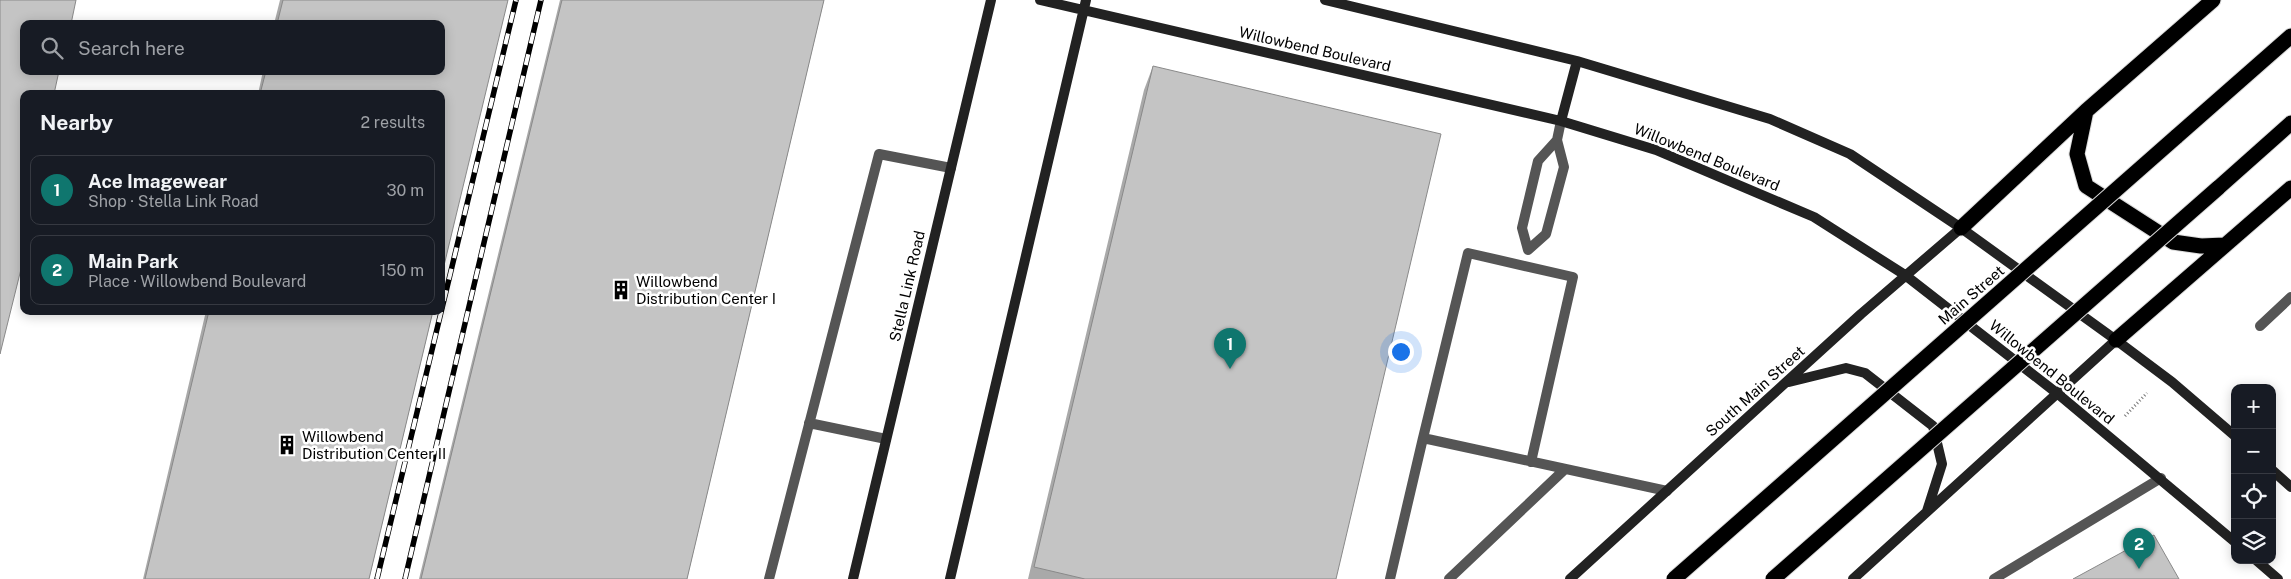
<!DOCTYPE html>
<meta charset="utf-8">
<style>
:root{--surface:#171b24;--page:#20242c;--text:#f1f3f6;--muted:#9ea1a6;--line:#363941;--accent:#0f766e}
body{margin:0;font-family:"Public Sans",sans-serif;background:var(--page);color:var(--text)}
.controls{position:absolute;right:15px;bottom:15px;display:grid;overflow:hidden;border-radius:10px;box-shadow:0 2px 12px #0003}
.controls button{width:45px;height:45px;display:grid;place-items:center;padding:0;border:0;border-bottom:1px solid var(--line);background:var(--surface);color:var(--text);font:25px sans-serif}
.you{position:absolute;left:1400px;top:351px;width:18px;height:18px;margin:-12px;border:4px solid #fff;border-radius:50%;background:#1a73e8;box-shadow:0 0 0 8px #1a73e833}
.badge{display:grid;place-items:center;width:32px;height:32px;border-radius:50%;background:var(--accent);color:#fff;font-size:16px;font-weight:700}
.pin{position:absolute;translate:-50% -41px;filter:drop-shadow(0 1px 2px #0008)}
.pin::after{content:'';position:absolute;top:26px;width:18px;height:15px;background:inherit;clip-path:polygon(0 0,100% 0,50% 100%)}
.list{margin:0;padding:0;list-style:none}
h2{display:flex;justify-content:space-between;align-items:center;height:65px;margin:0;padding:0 20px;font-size:21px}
h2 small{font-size:16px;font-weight:400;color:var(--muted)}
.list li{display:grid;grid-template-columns:32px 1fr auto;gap:15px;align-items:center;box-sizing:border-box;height:70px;margin:0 10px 10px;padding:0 10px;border:1px solid var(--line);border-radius:10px}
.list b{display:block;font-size:19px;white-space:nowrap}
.list p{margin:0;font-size:16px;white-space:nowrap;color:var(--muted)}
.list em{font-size:16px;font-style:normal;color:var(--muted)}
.icon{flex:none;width:28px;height:28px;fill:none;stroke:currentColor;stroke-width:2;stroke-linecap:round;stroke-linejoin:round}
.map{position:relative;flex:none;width:2291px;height:579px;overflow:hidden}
.search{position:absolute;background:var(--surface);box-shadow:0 2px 12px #0003;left:20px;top:20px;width:425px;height:55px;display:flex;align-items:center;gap:12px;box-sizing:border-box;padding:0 18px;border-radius:10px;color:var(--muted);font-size:19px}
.panel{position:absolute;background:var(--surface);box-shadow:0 2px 12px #0003;left:20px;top:90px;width:425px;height:225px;border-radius:10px}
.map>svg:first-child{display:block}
</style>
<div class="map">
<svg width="2291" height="579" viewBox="0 0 2291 579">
<rect width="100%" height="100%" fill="#fff"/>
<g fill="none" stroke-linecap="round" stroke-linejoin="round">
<defs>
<path id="highway" d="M2086,111L2077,154L2086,186L2173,242L2201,246L2225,245
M2176,137L2291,36
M2218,188L2291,123
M1961,228L2086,111L2213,0
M2116,340L2291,188"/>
</defs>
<use href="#highway" stroke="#dbdbdb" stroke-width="17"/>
<path stroke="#777" stroke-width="3" stroke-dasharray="1 2.5" stroke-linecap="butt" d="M2125,416L2147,393"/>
<path stroke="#555" stroke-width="10" d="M1557,140L1564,167L1546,234L1528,250L1522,228L1538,161Z
M1557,140L1561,121
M2260,326L2291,297
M809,423L886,439
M1423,438L1468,253L1573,277L1531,462
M769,579L879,154L951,168
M1390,579L1423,438L1667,491
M1449,579L1564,470
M1994,579L2161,478"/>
<path stroke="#222" stroke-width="10" d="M1040,0L1561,121L1656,150L1814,217L1905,275L2058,394L2235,542
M1325,0L1577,61L1770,119L1850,154L1961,228L2116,340L2172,382L2235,436
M1561,121L1577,61
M1789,382L1846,368L1865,373L1933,426L1942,464L1927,511
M2272,470L2291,487
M2256,560L2278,579
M853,579L991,0
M950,579L1086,0
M1570,579L1861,314L1961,228
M1853,579L2116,340"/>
<use href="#highway" stroke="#000" stroke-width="15"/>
<defs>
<path id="rail" d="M377,579L516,0
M405,579L541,0"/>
</defs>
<use href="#rail" stroke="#000" stroke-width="5.5"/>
<use href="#rail" stroke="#fff" stroke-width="4" stroke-dasharray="11" stroke-linecap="butt"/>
<defs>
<path id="highway-bridge" d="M1674,579L2176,137
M1773,579L2218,188"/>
</defs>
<use href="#highway-bridge" stroke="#dbdbdb" stroke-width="17" stroke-linecap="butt"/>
<use href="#highway-bridge" stroke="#000" stroke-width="15"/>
</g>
<path fill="#a9a9a9" d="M280,0H508L441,94H258L263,71H441V24H274Z
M560,0H824L687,579H419Z
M1153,66L1336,579H1028L1144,90Z
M206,311H433L369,579H143Z"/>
<path fill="#c4c4c4" stroke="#898989" d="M0,0H76L71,24H24V71H59L54,94H24V257L0,354Z
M283,0H508L441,278V94H260L266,71H441V24H277Z
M562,0H824L687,579H421Z
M1153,66L1441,134L1336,579H1085L1034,567Z
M209,311H433L369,579H145Z
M2154,535L2179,579H2073Z"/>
<defs>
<symbol id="building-bare" viewBox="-9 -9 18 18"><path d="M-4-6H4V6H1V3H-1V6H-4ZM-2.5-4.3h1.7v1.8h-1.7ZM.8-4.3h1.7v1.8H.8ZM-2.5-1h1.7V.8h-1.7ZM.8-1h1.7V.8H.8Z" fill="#000" stroke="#fff" stroke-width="2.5" paint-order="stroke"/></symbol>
</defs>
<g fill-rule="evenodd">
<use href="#building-bare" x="607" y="276" width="28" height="28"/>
<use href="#building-bare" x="273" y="431" width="28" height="28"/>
</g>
<g text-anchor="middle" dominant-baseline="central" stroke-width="5" stroke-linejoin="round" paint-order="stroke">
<g font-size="15" fill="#000" stroke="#fff">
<text transform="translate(1315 49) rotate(13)">Willowbend Boulevard</text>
<text transform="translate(1707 157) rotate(22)">Willowbend Boulevard</text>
<text transform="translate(907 286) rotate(-77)">Stella Link Road</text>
<text transform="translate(1971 295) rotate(-41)">Main Street</text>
<text transform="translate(2052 372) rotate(39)">Willowbend Boulevard</text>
<text transform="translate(1755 391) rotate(-42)">South Main Street</text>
</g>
<g font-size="15" fill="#000" stroke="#fff" text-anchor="start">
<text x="636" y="281">Willowbend<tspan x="636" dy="17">Distribution Center I</tspan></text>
<text x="302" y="436">Willowbend<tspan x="302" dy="17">Distribution Center II</tspan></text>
</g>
</g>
</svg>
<div class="controls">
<button>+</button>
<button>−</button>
<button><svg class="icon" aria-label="locate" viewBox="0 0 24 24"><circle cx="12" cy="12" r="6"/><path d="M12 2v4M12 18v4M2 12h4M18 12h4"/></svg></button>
<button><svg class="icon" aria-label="layers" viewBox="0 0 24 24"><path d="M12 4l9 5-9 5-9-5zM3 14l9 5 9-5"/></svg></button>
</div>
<div class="you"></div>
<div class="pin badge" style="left:1230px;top:369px">1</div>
<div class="pin badge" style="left:2139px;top:569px">2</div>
<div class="search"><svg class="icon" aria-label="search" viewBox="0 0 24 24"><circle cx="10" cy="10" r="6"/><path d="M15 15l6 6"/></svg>Search here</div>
<section class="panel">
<h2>Nearby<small>2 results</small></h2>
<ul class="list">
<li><span class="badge">1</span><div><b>Ace Imagewear</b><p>Shop · Stella Link Road</p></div><em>30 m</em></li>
<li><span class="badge">2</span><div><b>Main Park</b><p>Place · Willowbend Boulevard</p></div><em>150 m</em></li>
</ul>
</section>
</div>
